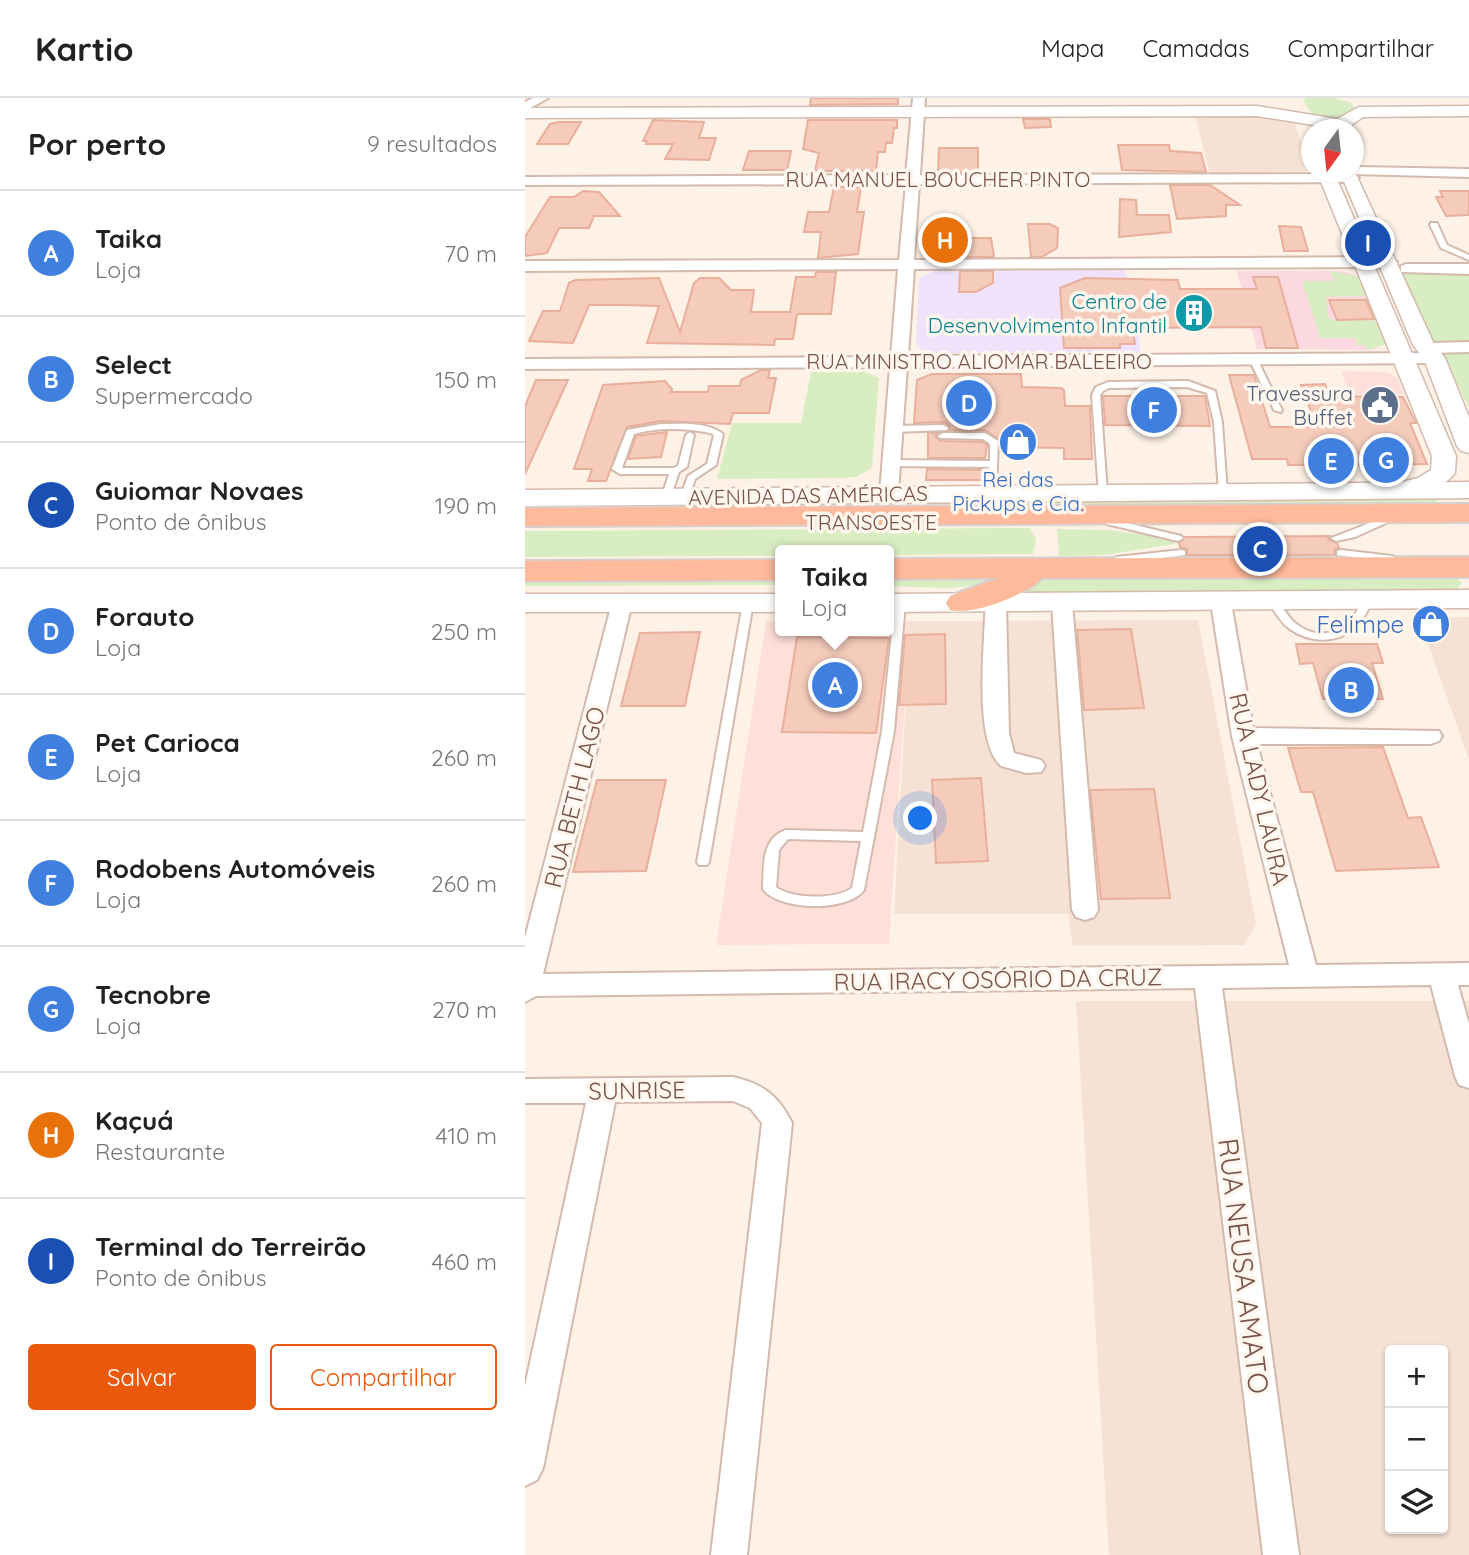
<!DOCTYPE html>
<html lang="pt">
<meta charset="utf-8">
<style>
:root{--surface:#fff;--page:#f6f6f6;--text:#222;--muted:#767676;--line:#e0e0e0;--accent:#ea580c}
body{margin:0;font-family:Quicksand,sans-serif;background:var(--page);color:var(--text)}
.controls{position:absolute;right:21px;bottom:21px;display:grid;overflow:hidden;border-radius:7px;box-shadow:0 2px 5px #0004}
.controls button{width:63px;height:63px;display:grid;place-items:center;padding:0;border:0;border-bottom:2px solid var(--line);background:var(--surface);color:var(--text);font:35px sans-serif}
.compass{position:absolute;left:776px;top:21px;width:63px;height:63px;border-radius:50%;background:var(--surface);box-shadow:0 2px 5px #0004;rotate:195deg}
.you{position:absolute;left:396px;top:721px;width:24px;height:24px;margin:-18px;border:5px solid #fff;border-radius:50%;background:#1a73e8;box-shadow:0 0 0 10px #1a73e833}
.badge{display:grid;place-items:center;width:46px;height:46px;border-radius:50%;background:var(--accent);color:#fff;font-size:23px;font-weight:700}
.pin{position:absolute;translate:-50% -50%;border:4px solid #fff;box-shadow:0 2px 7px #0006}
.popup{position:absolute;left:250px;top:447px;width:119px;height:91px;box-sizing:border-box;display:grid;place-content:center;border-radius:7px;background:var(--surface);filter:drop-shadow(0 2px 5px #0005);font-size:23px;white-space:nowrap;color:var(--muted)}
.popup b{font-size:26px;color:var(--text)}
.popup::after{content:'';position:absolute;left:50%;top:100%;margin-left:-14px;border:14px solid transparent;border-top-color:var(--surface)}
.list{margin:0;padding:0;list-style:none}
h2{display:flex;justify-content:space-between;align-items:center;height:91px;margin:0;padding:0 28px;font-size:30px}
h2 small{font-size:23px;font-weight:400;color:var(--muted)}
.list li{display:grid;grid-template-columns:46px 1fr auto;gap:21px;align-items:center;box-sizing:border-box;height:126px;padding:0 28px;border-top:2px solid var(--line)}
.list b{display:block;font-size:26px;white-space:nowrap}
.list p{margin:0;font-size:23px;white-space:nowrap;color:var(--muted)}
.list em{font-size:23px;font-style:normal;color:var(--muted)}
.actions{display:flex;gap:14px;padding:21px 28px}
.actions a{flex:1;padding:16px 0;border:2px solid var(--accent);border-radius:7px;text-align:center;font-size:24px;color:var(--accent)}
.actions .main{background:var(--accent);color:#fff}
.icon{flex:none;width:38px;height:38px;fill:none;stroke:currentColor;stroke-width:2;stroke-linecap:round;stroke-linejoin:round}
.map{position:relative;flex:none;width:944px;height:1457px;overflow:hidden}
header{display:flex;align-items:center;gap:42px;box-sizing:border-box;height:98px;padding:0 35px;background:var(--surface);border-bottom:2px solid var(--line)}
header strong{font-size:33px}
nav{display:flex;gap:38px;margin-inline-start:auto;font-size:24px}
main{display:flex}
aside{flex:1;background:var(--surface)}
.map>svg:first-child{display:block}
</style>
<header>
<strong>Kartio</strong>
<nav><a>Mapa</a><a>Camadas</a><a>Compartilhar</a></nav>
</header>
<main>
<aside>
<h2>Por perto<small>9 resultados</small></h2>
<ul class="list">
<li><span class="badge" style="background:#3f7fe0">A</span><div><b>Taika</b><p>Loja</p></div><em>70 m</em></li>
<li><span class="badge" style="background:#3f7fe0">B</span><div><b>Select</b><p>Supermercado</p></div><em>150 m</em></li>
<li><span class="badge" style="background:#1a4fb4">C</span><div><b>Guiomar Novaes</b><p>Ponto de ônibus</p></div><em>190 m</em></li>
<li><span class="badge" style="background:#3f7fe0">D</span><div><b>Forauto</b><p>Loja</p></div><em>250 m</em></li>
<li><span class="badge" style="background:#3f7fe0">E</span><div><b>Pet Carioca</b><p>Loja</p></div><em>260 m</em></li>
<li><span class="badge" style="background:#3f7fe0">F</span><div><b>Rodobens Automóveis</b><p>Loja</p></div><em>260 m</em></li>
<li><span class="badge" style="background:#3f7fe0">G</span><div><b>Tecnobre</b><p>Loja</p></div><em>270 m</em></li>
<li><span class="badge" style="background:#e8710a">H</span><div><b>Kaçuá</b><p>Restaurante</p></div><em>410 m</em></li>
<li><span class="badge" style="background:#1a4fb4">I</span><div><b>Terminal do Terreirão</b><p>Ponto de ônibus</p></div><em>460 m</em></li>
</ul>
<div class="actions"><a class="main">Salvar</a><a>Compartilhar</a></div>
</aside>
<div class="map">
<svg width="944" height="1457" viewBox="0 0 944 1457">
<rect width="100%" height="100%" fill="#fef2e6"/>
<path fill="#f6e2d4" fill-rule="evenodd" d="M670,18L745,19L769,23L786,73L685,76Z
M944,519V662L894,520Z
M673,522L731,826L719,847L548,848L543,816H369L385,523Z
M551,903H944V1457H584ZM865,1252H918V1431H865Z"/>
<path fill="#ffe0d9" d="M816,273L862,274L872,279L879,296H824Z
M241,523H256V533H364V523H385L364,846L191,847Z"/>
<path fill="#efe2fa" d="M600,172L605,184L616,254L412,255L397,252L391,244L394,180L409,173Z"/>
<path fill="#fcd8e1" d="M712,173H818L835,179L861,244L848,252L732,251Z"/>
<path fill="#d9edc3" d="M781,0H810L827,5L830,11L815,23L788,18L778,2Z
M875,172H944V245H909Z
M805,173L835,179L843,198L801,199L804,221L853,223L861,244L859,247L842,252L840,247H832L830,240H795L777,183H809Z
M917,255H944V310Z
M286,274H340L354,280L347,370L331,379L320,380L192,381L207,325H276Z
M918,398L904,409L505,412L488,404Z
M229,405L200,411H0V408Z
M505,430L511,442L508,456L364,457V452H256V458L0,459V433Z
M532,431L582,432L648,440L650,446L579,457L534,458Z
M364,476L481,477C442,495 406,489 364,488Z
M256,477V487L0,488V479Z
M926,477L937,484L931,493L485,496L515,480Z"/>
<path fill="#f5ccbb" stroke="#e9af9b" stroke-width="2" d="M286,0H373V6L285,7Z
M498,21H525L526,29L500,30Z
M128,22L179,24L174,40H191L184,62L140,61L148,46H121L122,43H118Z
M283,22H372V30H369L367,45H361L360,54H353L351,73H290L294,55L278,51Z
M34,24H56L43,46H12L25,26Z
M593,47H644L645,53L676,55L681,74L597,72Z
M414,50H453V74H413Z
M224,53H266L262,72H218Z
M645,87H685L715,107H701V118L652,121Z
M309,89H336L332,114H339L333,156L293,160L296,134H279L283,114H304Z
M58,93L74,94L95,118H69L64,130H34L22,155L0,158V139L25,99H49Z
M915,93H944V117L921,118L911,99H918Z
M595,101L611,102L612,117H644L646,134L594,139Z
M503,126H525L533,130L532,150L517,159H506Z
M754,128L776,129L783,153H759Z
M436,140H466L469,159H435Z
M435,173H468V185L451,194H434Z
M291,174H311L306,216H272L268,241H250L249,247L122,245L134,208L100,207H64L48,245L4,243L18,213H35L44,185L50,182L134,180L155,234L169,185L175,180H194L206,192H229L226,214H265L271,179H290Z
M728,179H753L773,250H741L736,229L607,230L610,246H595V250H539L535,190L560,180L653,182L655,191H732Z
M804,202H841L849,221L812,222Z
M236,272H245L243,280H251L244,315H208L205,326L136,323L102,329L81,383H63L67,371H49L78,287L140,283L147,291L146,294H183L184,288H215L216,282Z
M407,276H496L497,289L536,290L539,292L540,308H565L567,361H539V350L475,349L474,341L460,332H425V328L419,324L389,325L392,282Z
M704,277H729L745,329H792L776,287L800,286L804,298L878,299L891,325H885L902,366L763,367L762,361H727Z
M11,282H43L0,376V308Z
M578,298H680L685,328L580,327Z
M142,334L136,359L103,361L111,338Z
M403,335H413L410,338L415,343L457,344L462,347L460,360H403Z
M402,371L460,372V382H401Z
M805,438L803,441L812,445L814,450L810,451L809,457H662V451L655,449L654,445L660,439Z
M606,531L619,610L559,612L552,532Z
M175,534L160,608H96L115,535Z
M420,536L421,606L374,607L380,537Z
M272,539L364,540L351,635L257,634Z
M771,546H852L858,565H847L858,601H798L788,565L775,566Z
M858,649L883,720L896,719L914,769L811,773L788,694H776L763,650Z
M456,680L463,763L411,765L407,682Z
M72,682H141L121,773L48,774Z
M629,691L645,800L576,801L565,692Z"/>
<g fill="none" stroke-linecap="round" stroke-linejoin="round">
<defs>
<path id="service" d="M906,125H912L922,147L944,157V162L916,150L905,127Z
M728,258L732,261L757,312L756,314L749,312L724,261Z
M663,283L690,293L697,324L702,396H696L694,394L689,324L682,295L662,289L584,290L578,293L575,297L582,395L577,398L574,397L567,297L571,289L583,284Z
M136,326C155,326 182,323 198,336L191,367L170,381L164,400L161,401L156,398L163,378L182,366L189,337L185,335C161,330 132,329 109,336L97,370H148L153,368L161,337L165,334L169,337L162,369L154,374L145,400L142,401L137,398L144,376H95L87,371L102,332Z
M419,327L423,330L422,332L369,334L365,331L369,328Z
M418,335H460L473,343L471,397L468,398L463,395L464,369L366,368L361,365L366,362L465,363V346L458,341L415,340L413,338Z
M858,420L861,421V425L830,439L811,443L806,440Z
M585,421L656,438L658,440L653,443L582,426L580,424Z
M656,452L660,453V457L592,465L587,462L592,459Z
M816,452L867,458L872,461L867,464L812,457V453Z
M841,500L846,503C836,540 797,553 765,531C756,525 750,514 744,505L749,502L753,503C758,510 763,519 770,525C796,546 827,533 836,503Z
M223,502L228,505L184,764L182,767H174L172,764L218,505Z
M375,502L380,505L369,633L339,792C323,814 254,813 238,791C239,769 236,740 261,732L338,734L357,633L370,505ZM263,741L336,743L327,790C311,802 266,801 251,789L254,752Z"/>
<path id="minor" d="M8,0H23L0,13V4Z
M388,0H400L395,77L827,76L834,80L827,84L394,86L389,162L864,159L872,164L864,169L389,171L383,258L909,255L917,260L909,265L382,269L373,395L364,401L355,395L365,269L0,271V261L366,259L373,171L0,173V163L374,162L381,86L0,87V79L381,77Z
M833,69L944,71V79L828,76V70Z
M881,166H944V176L876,174V168Z
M944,244V254L907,255L899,250L907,245Z
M97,499L107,505L18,876L764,867L707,638L686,505L696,499L706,505L728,630L914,633L917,638L914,643L906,646H732L791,867L944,865V887H933L944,926V990L934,987L930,978L906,887L697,890L774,1457H738L670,890L11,898L0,904V840L87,505Z
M471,499L481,505L484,635L489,655L516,662L520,668L516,674L501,675L476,668C449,644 459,553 460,518L461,505Z
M537,499L547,505L573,812L569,819L560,822L551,819L547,812L527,505Z
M208,979C238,986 253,997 267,1025L222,1457H186L237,1025L225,1010L208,1003L90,1004L18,1370L12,1382L0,1388V1288L61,1005H0V981Z"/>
<path id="tertiary" d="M732,8L812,21L834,9L944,8V18L838,19L819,32H799L801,29L732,18L0,20V10Z
M828,70L909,246L920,260L944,319V355L936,353L932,348L899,261L888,247L815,74H828Z
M792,74H809L931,358L930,375C918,392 881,403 861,398L858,393L861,388L893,380L906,372L907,358Z"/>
<path id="secondary" d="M944,384V400L0,408V392Z
M944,492V510L364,514V496Z
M0,496H256V514H0Z"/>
<path id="trunk" d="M944,406V424L0,428V410Z
M944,459V479L517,480C501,497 448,518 425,512L421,505L425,498L474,480L364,481V461Z
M256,462V482L0,483V463Z"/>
</defs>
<use href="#service" stroke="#d3baad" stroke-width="4"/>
<use href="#minor" stroke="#d3baad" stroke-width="4"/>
<use href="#tertiary" stroke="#d3baad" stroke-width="3"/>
<use href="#secondary" stroke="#d6b9aa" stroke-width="3"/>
<use href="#trunk" stroke="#d9cfcc" stroke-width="4"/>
<use href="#service" fill="#fff" fill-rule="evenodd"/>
<use href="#minor" fill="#fff" fill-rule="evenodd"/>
<use href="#tertiary" fill="#fff" fill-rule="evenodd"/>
<use href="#secondary" fill="#fff" fill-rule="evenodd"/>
<use href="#trunk" fill="#feba9a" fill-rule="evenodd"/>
</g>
<defs>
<symbol id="building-disc" viewBox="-11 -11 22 22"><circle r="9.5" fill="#0f9aa8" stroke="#fff6ee"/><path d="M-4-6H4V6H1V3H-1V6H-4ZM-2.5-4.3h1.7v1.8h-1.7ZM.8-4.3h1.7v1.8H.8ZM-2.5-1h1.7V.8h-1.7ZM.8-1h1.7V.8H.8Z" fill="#fff"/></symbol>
<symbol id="civic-disc" viewBox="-11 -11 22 22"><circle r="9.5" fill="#5c6f8a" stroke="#fff6ee"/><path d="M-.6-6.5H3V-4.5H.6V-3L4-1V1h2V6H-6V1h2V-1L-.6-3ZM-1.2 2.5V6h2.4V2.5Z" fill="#fff"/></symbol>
<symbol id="shop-disc" viewBox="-11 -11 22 22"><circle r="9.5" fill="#3f7fe0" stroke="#fff6ee"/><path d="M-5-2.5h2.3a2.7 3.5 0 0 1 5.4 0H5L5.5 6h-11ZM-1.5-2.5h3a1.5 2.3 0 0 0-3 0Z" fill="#fff"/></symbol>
</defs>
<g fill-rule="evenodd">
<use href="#building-disc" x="647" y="193" width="44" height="44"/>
<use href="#civic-disc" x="833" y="285" width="44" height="44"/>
<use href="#shop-disc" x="471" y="322" width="44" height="44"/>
<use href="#shop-disc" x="884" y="504" width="44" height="44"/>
</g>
<g text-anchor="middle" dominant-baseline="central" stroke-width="7" stroke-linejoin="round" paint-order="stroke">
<g font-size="21" fill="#795448" stroke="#fff6ee">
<text x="413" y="81">RUA MANUEL BOUCHER PINTO</text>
<text x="454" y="263">RUA MINISTRO ALIOMAR BALEEIRO</text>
<text transform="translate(283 397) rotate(-1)">AVENIDA DAS AMÉRICAS</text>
<text x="346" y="424">TRANSOESTE</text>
</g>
<g font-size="21" fill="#0d838f" stroke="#fff6ee" text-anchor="end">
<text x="642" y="203">Centro de<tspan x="642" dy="24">Desenvolvimento Infantil</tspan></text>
</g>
<g font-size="21" fill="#4e5e75" stroke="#fff6ee" text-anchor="end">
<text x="828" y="295">Travessura<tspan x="828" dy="24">Buffet</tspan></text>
</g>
<g font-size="21" fill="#366cbe" stroke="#fff6ee">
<text x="493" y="381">Rei das<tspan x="493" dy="24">Pickups e Cia.</tspan></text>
</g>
<g font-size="24" fill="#366cbe" stroke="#fff6ee" text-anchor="end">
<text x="879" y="526">Felimpe</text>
</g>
<g font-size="24" fill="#795448" stroke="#fff6ee">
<text transform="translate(735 691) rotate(77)">RUA LADY LAURA</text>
<text transform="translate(49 699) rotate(-76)">RUA BETH LAGO</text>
<text transform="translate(473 881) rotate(-1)">RUA IRACY OSÓRIO DA CRUZ</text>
<text transform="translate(112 992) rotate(-1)">SUNRISE</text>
</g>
<g font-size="28" fill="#795448" stroke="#fff6ee">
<text transform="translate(719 1168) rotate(83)">RUA NEUSA AMATO</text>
</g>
</g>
</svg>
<div class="controls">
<button>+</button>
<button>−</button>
<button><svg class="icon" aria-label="layers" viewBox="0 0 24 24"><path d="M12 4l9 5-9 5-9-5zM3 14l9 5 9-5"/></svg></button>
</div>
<svg class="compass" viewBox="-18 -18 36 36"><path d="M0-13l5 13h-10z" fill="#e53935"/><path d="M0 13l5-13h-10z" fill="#767676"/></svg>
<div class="you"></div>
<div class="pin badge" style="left:310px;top:587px;background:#3f7fe0">A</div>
<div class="popup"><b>Taika</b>Loja</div>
<div class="pin badge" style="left:826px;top:592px;background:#3f7fe0">B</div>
<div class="pin badge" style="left:735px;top:451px;background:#1a4fb4">C</div>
<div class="pin badge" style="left:444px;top:305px;background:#3f7fe0">D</div>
<div class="pin badge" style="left:806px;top:363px;background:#3f7fe0">E</div>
<div class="pin badge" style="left:629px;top:312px;background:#3f7fe0">F</div>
<div class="pin badge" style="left:861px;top:362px;background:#3f7fe0">G</div>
<div class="pin badge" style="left:420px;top:142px;background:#e8710a">H</div>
<div class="pin badge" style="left:843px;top:145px;background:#1a4fb4">I</div>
</div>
</main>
